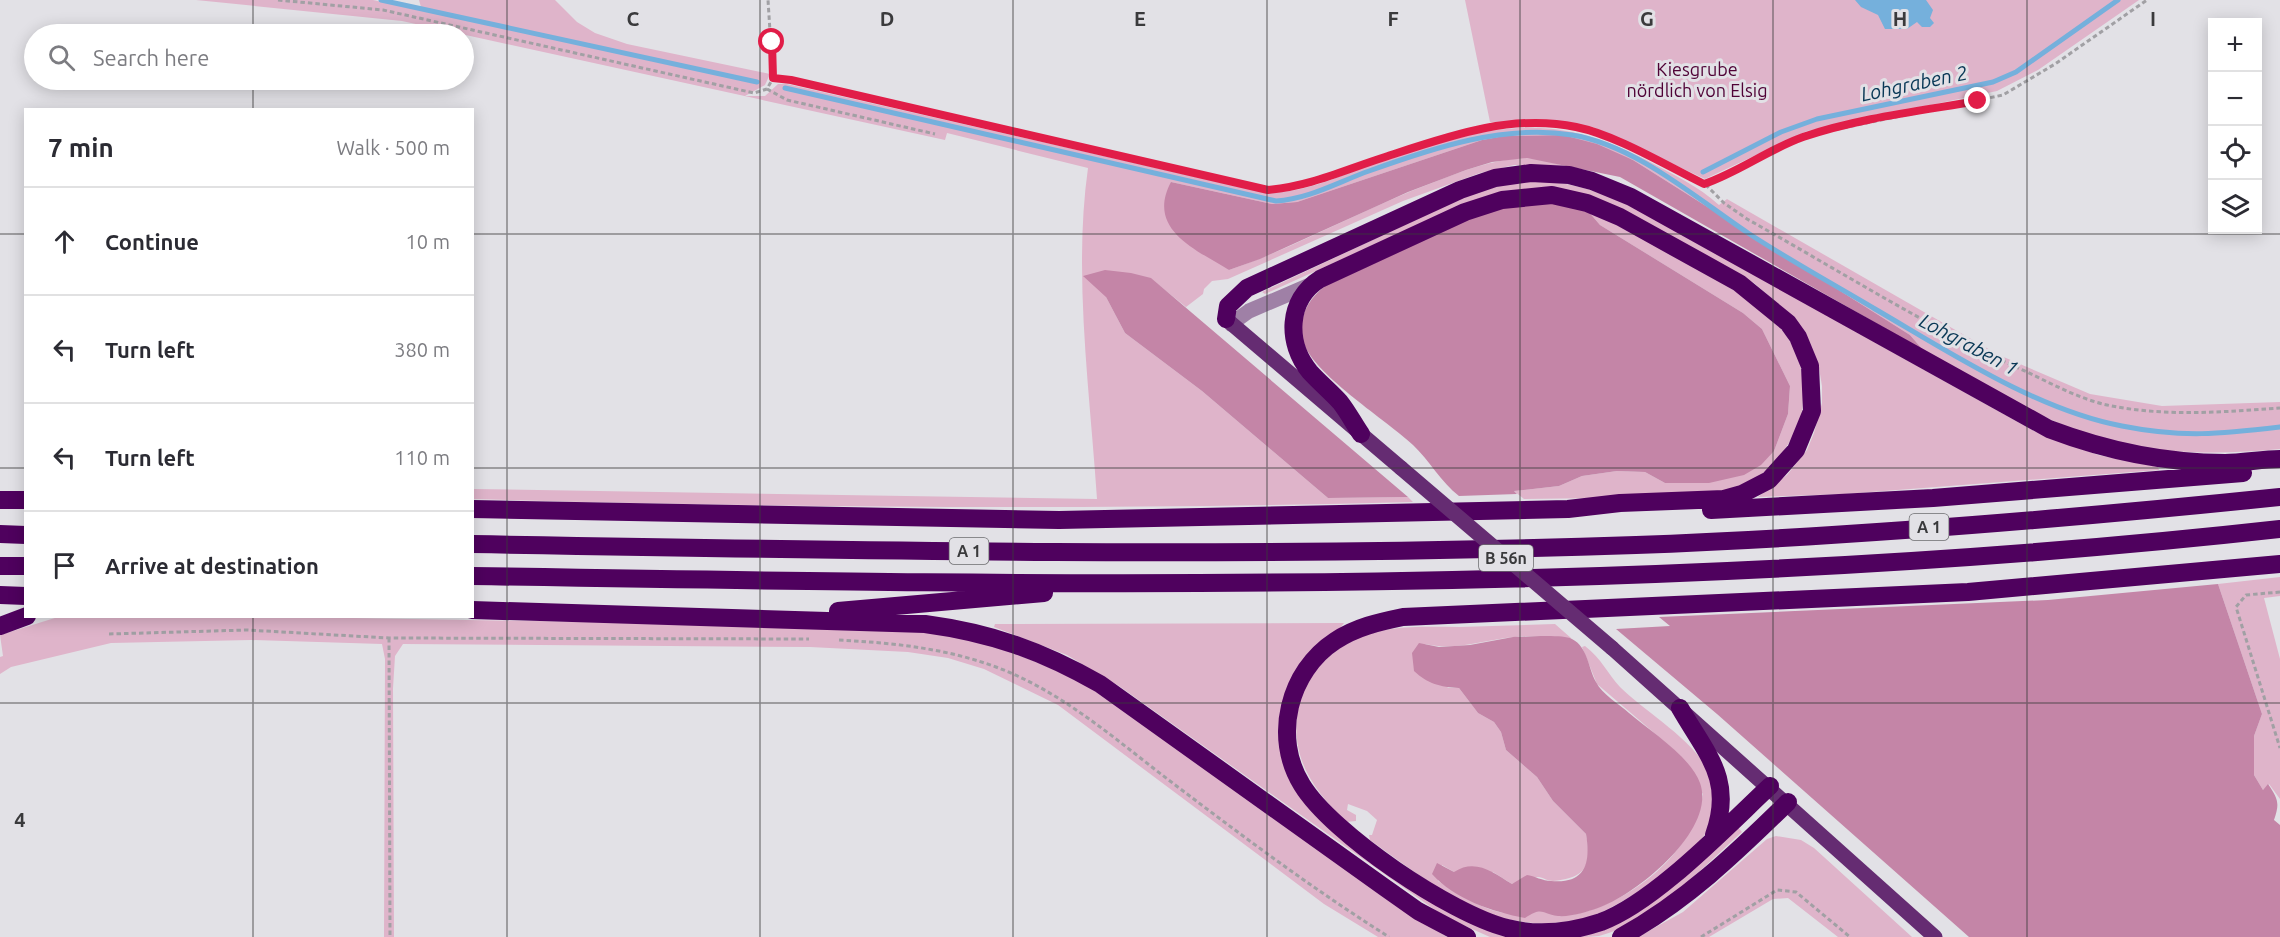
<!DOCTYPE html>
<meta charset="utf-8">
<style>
:root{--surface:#fff;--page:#f2f2f3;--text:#2b2b33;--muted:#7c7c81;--line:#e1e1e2}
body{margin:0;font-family:Ubuntu,sans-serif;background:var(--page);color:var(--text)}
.controls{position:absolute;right:18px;top:18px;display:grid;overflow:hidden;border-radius:0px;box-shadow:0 3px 15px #0003}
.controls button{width:54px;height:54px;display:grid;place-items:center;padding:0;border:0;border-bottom:2px solid var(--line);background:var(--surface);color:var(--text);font:30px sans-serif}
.stop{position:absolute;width:18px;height:18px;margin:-14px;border:4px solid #e11d48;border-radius:50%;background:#fff}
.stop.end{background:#e11d48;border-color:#fff;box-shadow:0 2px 6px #0008}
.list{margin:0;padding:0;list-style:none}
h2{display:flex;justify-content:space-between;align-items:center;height:78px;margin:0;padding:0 24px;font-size:26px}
h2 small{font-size:20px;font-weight:400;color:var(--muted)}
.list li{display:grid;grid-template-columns:39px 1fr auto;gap:18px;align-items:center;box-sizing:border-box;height:108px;padding:0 24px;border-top:2px solid var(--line)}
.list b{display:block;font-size:22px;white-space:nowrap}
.list em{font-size:20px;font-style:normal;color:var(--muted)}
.icon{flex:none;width:33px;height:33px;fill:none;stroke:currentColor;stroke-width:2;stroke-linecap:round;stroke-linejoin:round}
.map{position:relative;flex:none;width:2280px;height:937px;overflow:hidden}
.search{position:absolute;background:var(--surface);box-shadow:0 3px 15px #0003;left:24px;top:24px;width:450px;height:66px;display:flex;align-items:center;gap:15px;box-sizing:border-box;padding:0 21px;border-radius:33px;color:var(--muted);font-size:22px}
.panel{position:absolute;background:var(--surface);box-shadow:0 3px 15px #0003;left:24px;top:108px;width:450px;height:510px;border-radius:0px}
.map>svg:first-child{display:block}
</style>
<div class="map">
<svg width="2280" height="937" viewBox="0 0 2280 937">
<rect width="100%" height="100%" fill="#e2e1e6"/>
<path fill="#dfb4ca" d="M196,0H373L415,9L421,7L419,0H555L577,22L595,33L627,44L770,74L765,85L745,96H765L778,84H787L1266,193C1307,193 1341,175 1379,162C1485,128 1546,106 1650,162C1674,175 1698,186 1719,205L1727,199L1999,355L2090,394L2162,406L2280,402V449C2228,454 2177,455 2125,444C2052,430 1987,385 1923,350L1910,335L1633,160L1564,135L1504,136L1482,140L1297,202L1272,204L1171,182L1229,270C1299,246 1363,209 1432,183C1462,171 1493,159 1525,158C1538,158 1553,163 1566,166L1514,165L1480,173L1403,201L1228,279L1212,281L1204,289L1203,294L1186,307L1150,278L1106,297L1125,333L1202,391L1328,498L1408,497L1413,502C1100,510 786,508 473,499V489L1097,499C1090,392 1073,274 1088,168L947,133L945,140L402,21Z
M1465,0H2139L2038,70L1997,91L1807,131L1705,179L1593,127L1549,121L1490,122Z
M1529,180C1571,182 1597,190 1634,208L2034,431L2098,455L2158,467L2159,470L1845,494L1758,497L1787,475L1807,450L1814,433L1822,403V386L1819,368L1810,343L1795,318L1754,283L1629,213L1540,188L1503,191L1435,217L1265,294L1262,292L1449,204L1485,189Z
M1588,211C1621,226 1652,244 1684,262C1734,290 1805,322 1803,390C1803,404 1803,417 1796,430C1784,454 1767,476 1740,486C1720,493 1699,493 1678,495C1627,499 1575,498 1524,499L1514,491L1559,486L1582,476L1617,471L1645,472L1665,483L1774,451L1788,414L1790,386L1762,329L1743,313L1600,225Z
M2280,577V596L2264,598L2280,659V799L2269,784L2263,790L2254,775V736L2262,714L2218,584Z
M239,616L824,626C870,629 918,627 963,638C1007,649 1047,665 1088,686L1399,908L1447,937H1378L1324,904L1058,705L984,669L948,658L908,652L810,647L403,644L395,656L393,688L394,937H384L385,659L382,644L251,640L111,643L11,667L0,674V657L3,656L0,635L58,617Z
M1344,623L1283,704L1317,816L1518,937H1490L1445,917L1119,686L1067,655L994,627L995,624H1006Z
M1555,624L1571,638C1553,638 1532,635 1514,637C1483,640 1456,651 1425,644L1448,688H1459L1478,713L1494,722L1501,732L1506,750L1537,777L1553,801L1586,834C1592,866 1586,878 1553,881C1548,881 1544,878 1539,877C1531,877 1520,882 1512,884L1493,872H1454L1442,865L1438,881C1457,892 1477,907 1499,912C1510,915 1524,911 1536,911C1550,910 1561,917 1576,914C1632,902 1693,853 1703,794L1673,749L1597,684L1582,647L1585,646C1602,659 1607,673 1620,687C1647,714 1710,749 1714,788C1716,798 1712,820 1708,829C1693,858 1620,908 1589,917C1564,924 1537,925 1512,920C1459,909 1414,871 1370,840L1369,835H1372L1377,820L1367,811L1348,804L1347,810L1356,815V821L1346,822C1315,791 1292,762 1297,715C1303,668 1345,635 1391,629C1413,626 1437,627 1459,627C1491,626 1523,625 1555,624Z
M1737,826L1742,832C1703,867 1651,923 1599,936C1591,937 1580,937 1572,937Z
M1776,836L1801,840L1814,848L1912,937H1838L1788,898L1773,899L1709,937H1638L1683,912L1767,839Z"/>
<path fill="#c485a7" d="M1563,135L1597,144L1633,160L1910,335L1923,350L1620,177L1527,158L1492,162L1466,170L1408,192L1260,259L1229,270C1195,249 1146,229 1171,182L1272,204L1297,202L1482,140L1504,136Z
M1557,203L1588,211L1600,225L1743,313L1762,329L1790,386L1788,414L1774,451L1761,465L1744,475L1709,483H1665L1645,472L1617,471L1582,476L1559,486L1514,491L1517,494L1459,496C1441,482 1429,460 1413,445C1386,420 1318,377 1305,346C1295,322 1307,300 1325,286L1476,216L1499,208Z
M1105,270L1131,273L1151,278L1408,497L1328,498L1202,391L1125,333L1106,297L1083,276Z
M2218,584L2262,714L2254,736V775L2263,790L2268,784C2278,799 2280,803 2274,820L2280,825V937H1969L1717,714L1616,629L1670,626L1659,617L2048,600Z
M1513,637C1526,637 1562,634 1572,639C1588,647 1588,668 1596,682C1602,694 1619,704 1629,713C1650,731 1691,757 1700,783C1717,830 1636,895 1598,908C1586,912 1571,917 1558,916C1541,914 1543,906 1525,918C1493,912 1454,899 1432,874L1437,863L1454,872C1475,858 1493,872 1512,884L1527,875C1534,876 1543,881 1551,881C1585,884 1591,864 1586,834L1553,801L1537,777L1506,750L1501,732L1494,722L1478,713L1459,688C1440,687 1428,684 1414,671L1412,653L1419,643L1439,647L1470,645Z"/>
<path fill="#75b0dc" d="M1855,0H1926L1933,10L1930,18L1934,23L1930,27H1922L1917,22L1907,29H1885L1878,15L1861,7Z"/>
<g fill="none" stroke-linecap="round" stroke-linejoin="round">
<path stroke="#75b0dc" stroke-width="5" d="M381,0L757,82
M785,88L1276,201C1309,199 1338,182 1369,171C1433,148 1504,124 1572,135C1635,145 1696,198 1748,233C1789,260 1833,284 1875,309C1949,352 2037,410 2122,426C2182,438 2221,434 2280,427
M1703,172L1781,132L1817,119L1993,82L2016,72L2118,0"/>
<path stroke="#a1a0a4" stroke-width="3" stroke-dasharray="4.5 3" stroke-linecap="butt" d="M278,0L383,10L754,93L767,89L773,78L768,0
M773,78L791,80L1268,190L1311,184L1430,142L1492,126L1551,124L1576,127L1602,135L1705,184L1724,203L1747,219C1840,271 1931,329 2027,372C2052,384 2080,399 2107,405C2163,417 2224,412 2280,408
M767,89L787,100L935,134
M1705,184L1724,177L1787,144L1818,133L2003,95L2055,64L2147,0
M2280,592L2246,595L2236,607L2280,748
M109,634L247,630L389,638L809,639
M389,638L390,937
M839,640C893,643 945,648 996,667C1061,691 1115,739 1170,781C1241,835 1313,889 1389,937
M1701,937L1777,890L1796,892L1850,937"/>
<path stroke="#9f80a6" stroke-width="15" d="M1231,324L1249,311L1310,285"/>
<path stroke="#652c72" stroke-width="15" d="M1226,319L1401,468
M1612,648L1935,937"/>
<path stroke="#4f015e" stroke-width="18" d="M1226,319L1228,306L1247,288L1460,190L1495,178L1531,173L1569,175L1592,181L1631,197L2049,429C2107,451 2163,463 2225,463C2243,463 2262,459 2280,459
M0,500H26
M472,509L1059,520L1568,509L1620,503L1724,499L1742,494L1769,480L1796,450L1812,411L1810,366L1798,337L1788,323L1739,283L1620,217L1587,203L1552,195L1502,200L1465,212L1320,279C1287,300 1286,343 1310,372C1320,383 1331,392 1340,402C1348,412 1354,424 1361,434
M1711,510L1933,498L2243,473
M0,534L26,535
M472,544C860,551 1249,558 1636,545C1851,537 2066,519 2280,497
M0,566H26
M472,576C1075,586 1680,596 2280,529
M0,595L26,596
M472,610L925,624C992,633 1042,651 1100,684L1384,887L1418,911L1467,937
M838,611L1044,593
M0,626L27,616
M1680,708C1707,755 1734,779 1714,835
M1770,786C1726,827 1655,902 1601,922C1571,932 1538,936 1507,928C1451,914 1332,834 1302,785C1272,737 1289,671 1335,641C1356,627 1379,622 1403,617L1968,592L2280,564
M1621,937C1685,902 1736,853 1788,802"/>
<path stroke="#652c72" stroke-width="15" d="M1401,468L1612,648"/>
</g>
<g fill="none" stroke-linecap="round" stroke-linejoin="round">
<path stroke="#e11d48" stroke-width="8" d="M772,42L773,78L791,80L1268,190C1311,186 1344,170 1385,157C1446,137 1511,113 1576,127C1616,135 1667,166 1704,184C1739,172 1769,149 1803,137C1859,118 1920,111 1978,101"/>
</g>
<path fill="none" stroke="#3a3a3c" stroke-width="1.5" stroke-opacity="0.55" d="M253,0V34M507,0V937M760,0V937M1013,0V937M1267,0V937M1520,0V937M1773,0V937M2027,0V937M253,80V110M0,234H26M472,234H2280M0,468H26M472,468H2280M253,616V937M0,703H2280"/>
<g text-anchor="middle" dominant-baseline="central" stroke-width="6" stroke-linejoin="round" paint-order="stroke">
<g fill="#e2e1e6" stroke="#6c6c6f" stroke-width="1.5">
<rect x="1909.5" y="514" width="39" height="26" rx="4.5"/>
<rect x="949.5" y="538" width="39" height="26" rx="4.5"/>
<rect x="1479" y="545" width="54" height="26" rx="4.5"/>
</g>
<g font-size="16" font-weight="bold" fill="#3a3a3c">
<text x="1929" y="527">A 1</text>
<text x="969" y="551">A 1</text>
<text x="1506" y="558">B 56n</text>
</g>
<g font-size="18" fill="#4f0236" stroke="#e2e1e6">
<text x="1697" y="69">Kiesgrube<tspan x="1697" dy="21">nördlich von Elsig</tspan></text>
</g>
<g font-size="20" font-style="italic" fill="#093856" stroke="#e2e1e6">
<text transform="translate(1914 83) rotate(-12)">Lohgraben 2</text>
<text transform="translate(1969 344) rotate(28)">Lohgraben 1</text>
</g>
</g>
<g font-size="20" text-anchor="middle" font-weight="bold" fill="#3a3a3c" stroke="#e2e1e6" stroke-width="6" stroke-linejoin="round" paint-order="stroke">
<text x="633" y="26">C</text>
<text x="887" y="26">D</text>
<text x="1140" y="26">E</text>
<text x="1393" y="26">F</text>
<text x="1647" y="26">G</text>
<text x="1900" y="26">H</text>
<text x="2153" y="26">I</text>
<text x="20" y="827">4</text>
</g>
</svg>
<div class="controls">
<button>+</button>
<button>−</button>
<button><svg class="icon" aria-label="locate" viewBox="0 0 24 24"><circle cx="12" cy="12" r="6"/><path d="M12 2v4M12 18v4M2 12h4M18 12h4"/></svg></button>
<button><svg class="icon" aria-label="layers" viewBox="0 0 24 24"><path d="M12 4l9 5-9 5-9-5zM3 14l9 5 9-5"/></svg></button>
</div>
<div class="stop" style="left:772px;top:42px"></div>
<div class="stop end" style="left:1978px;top:101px"></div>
<div class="search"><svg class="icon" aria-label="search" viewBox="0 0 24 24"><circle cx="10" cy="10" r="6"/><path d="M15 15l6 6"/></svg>Search here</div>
<section class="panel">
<h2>7 min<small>Walk · 500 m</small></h2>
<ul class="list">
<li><svg class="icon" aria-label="ahead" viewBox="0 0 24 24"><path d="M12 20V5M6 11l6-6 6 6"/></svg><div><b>Continue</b></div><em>10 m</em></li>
<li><svg class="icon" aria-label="left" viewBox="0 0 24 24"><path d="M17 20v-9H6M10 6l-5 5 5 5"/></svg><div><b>Turn left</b></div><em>380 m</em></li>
<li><svg class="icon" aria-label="left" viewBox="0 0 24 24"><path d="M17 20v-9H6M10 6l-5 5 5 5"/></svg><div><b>Turn left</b></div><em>110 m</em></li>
<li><svg class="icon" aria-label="arrive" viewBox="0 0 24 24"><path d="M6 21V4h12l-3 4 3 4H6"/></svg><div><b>Arrive at destination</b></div></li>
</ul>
</section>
</div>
